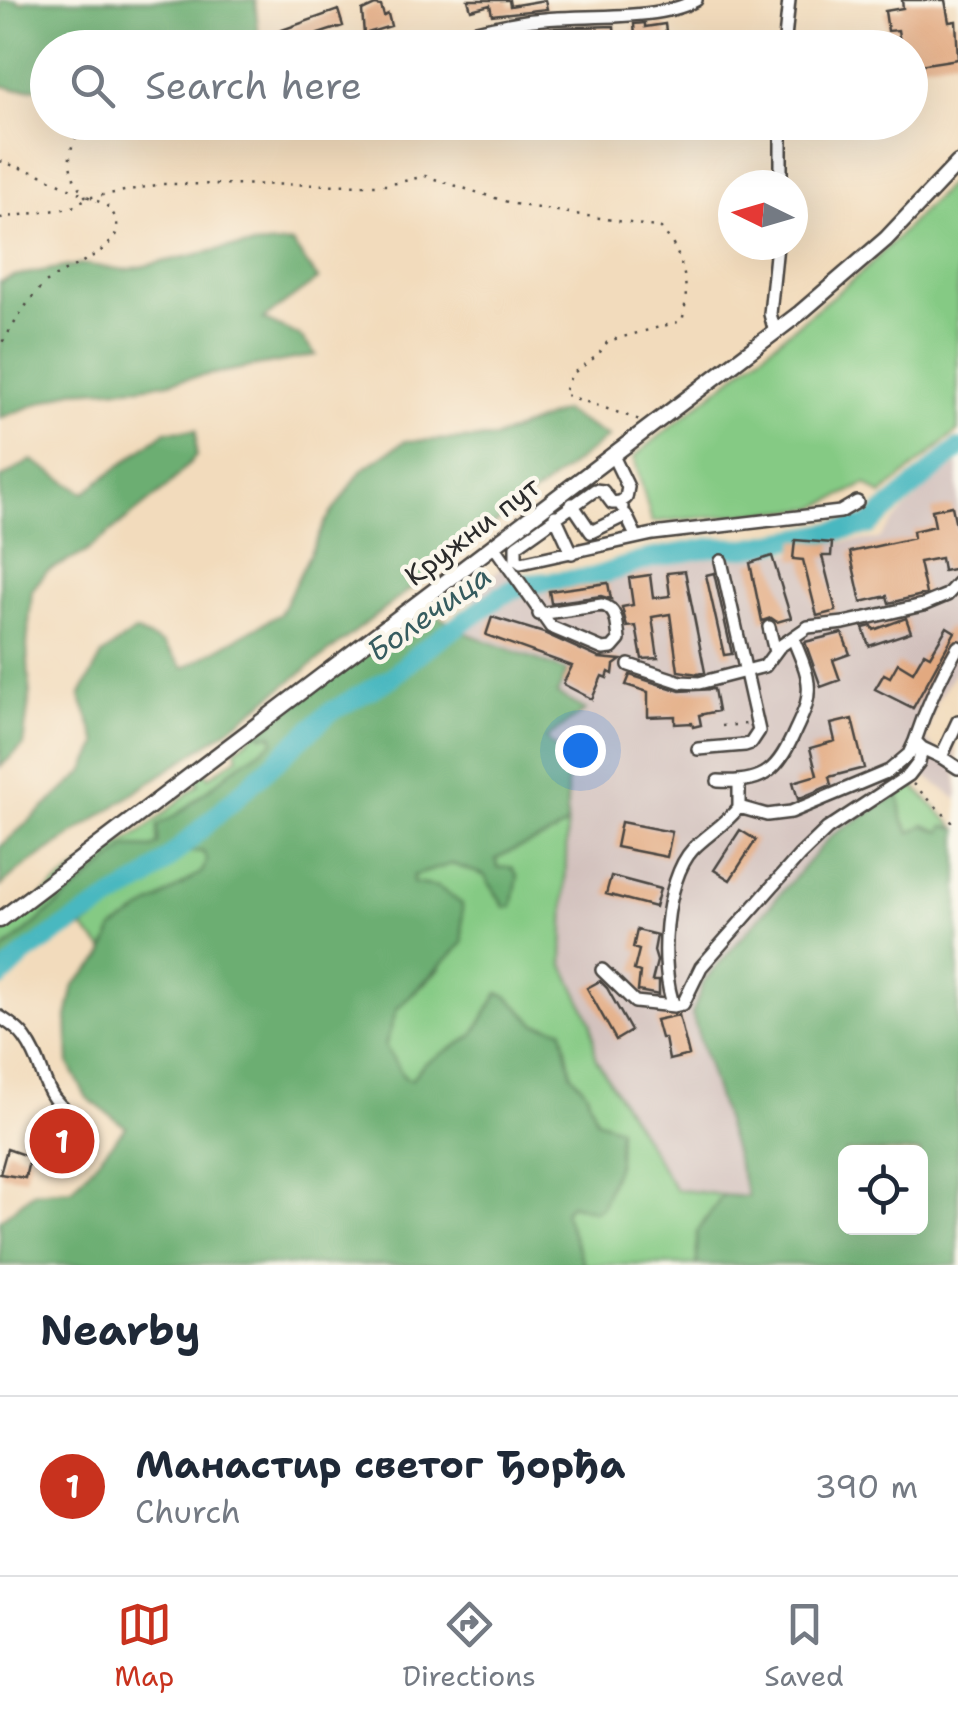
<!DOCTYPE html>
<meta charset="utf-8">
<style>
:root{--surface:#fff;--page:#f6f6f7;--text:#1f2937;--muted:#747a83;--line:#e0e1e3;--accent:#c8321e}
body{margin:0;font-family:"Shantell Sans",sans-serif;background:var(--page);color:var(--text)}
.controls{position:absolute;right:30px;bottom:30px;display:grid;overflow:hidden;border-radius:15px;box-shadow:0 10px 40px #0002}
.controls button{width:90px;height:90px;display:grid;place-items:center;padding:0;border:0;border-bottom:2px solid var(--line);background:var(--surface);color:var(--text);font:50px sans-serif}
.compass{position:absolute;left:718px;top:170px;width:90px;height:90px;border-radius:50%;background:var(--surface);box-shadow:0 10px 40px #0002;rotate:275deg}
.you{position:absolute;left:580px;top:750px;width:35px;height:35px;margin:-25px;border:8px solid #fff;border-radius:50%;background:#1a73e8;box-shadow:0 0 0 15px #1a73e833}
.badge{display:grid;place-items:center;width:65px;height:65px;border-radius:50%;background:var(--accent);color:#fff;font-size:32px;font-weight:700}
.pin{position:absolute;translate:-50% -50%;border:5px solid #fff;box-shadow:0 2px 10px #0006}
.list{margin:0;padding:0;list-style:none}
h2{display:flex;justify-content:space-between;align-items:center;height:130px;margin:0;padding:0 40px;font-size:42px}
h2 small{font-size:32px;font-weight:400;color:var(--muted)}
.list li{display:grid;grid-template-columns:65px 1fr auto;gap:30px;align-items:center;box-sizing:border-box;height:180px;padding:0 40px;border-top:2px solid var(--line)}
.list b{display:block;font-size:38px;white-space:nowrap}
.list p{margin:0;font-size:32px;white-space:nowrap;color:var(--muted)}
.list em{font-size:32px;font-style:normal;color:var(--muted)}
.icon{flex:none;width:55px;height:55px;fill:none;stroke:currentColor;stroke-width:2;stroke-linecap:round;stroke-linejoin:round}
.map{position:relative;flex:none;width:958px;height:1265px;overflow:hidden}
.search{position:absolute;background:var(--surface);box-shadow:0 10px 40px #0002;left:30px;right:30px;top:30px;height:110px;display:flex;align-items:center;gap:25px;box-sizing:border-box;padding:0 35px;border-radius:55px;color:var(--muted);font-size:38px}
.sheet{height:310px;background:var(--surface)}
nav{display:flex;justify-content:space-around;align-items:center;box-sizing:border-box;height:140px;border-top:2px solid var(--line);background:var(--surface);font-size:28px;color:var(--muted)}
nav a{display:grid;justify-items:center;gap:5px}
nav .on{color:var(--accent)}
.map>svg:first-child{display:block}
</style>
<div class="map">
<svg width="958" height="1265" viewBox="0 0 958 1265">
<rect width="100%" height="100%" fill="#fbf7ec"/>
<filter id="ink" filterUnits="userSpaceOnUse"><feTurbulence type="fractalNoise" baseFrequency=".01" numOctaves="2"/><feDisplacementMap in="SourceGraphic" scale="20" xChannelSelector="R" yChannelSelector="G"/><feConvolveMatrix kernelMatrix="1 2 1 2 8 2 1 2 1" color-interpolation-filters="sRGB"/></filter>
<filter id="wash" filterUnits="userSpaceOnUse"><feTurbulence type="fractalNoise" baseFrequency=".0048" numOctaves="4" result="noise"/><feDisplacementMap in="SourceGraphic" scale="40" xChannelSelector="R" yChannelSelector="G"/><feGaussianBlur stdDeviation="2.25" result="paint"/><feColorMatrix in="noise" values="0 0 0 0 0 0 0 0 0 0 0 0 0 0 0 0 0 1.4 0 .05"/><feComposite in="paint" operator="in"/></filter>
<g filter="url(#wash)">
<rect width="100%" height="100%" fill="#f2dbbc"/>
<path fill="#d1c0bc" d="M958,464V668L936,702L926,739L939,754L955,748L958,800L928,778H916L903,792L831,836L692,1014L749,1197L675,1189L596,1059L591,1022L563,963L567,759L545,739L585,710L556,694L566,671L466,633L476,604L470,594L503,566L524,583L615,572L723,552L792,553L794,539L839,542L879,539L901,513L943,473Z"/>
<path fill="#85ca84" stroke="#587a58" stroke-width="2.5" d="M958,175V431L881,495L866,484L815,508L652,522L634,457L866,269Z
M258,731L272,735L274,741L233,769L181,812L158,826V844L152,848L127,847L0,953V932C26,908 55,883 86,864C103,853 123,845 139,833C161,818 179,800 199,784L196,779L204,772L209,777L238,757L236,749Z
M912,783L915,788L955,827L944,826L942,832L917,828L911,833L902,818L900,799L895,796Z
M567,824L563,963L591,1022L596,1059L675,1189L723,1195L697,1232V1265H584L564,1212L570,1204L594,1211L596,1120L587,1093L571,1073L562,1029L536,1024L507,996L498,993L473,1036L424,1064L410,1081L404,1077L385,1046L397,1009L440,969L438,887L412,883L413,876L451,864L484,875L505,908L496,859C519,844 546,842 567,824Z
M178,852H203L208,860L202,872L114,929L104,950L83,928L151,878Z"/>
<path fill="#6cae72" stroke="#4c6c4e" stroke-width="2.5" fill-rule="evenodd" d="M0,0H17L19,3L31,0H255L260,47L48,48L47,88L15,89L0,85Z
M292,243L318,279L263,319L300,336L316,355L142,387L72,391L0,418V282L14,276L81,264L126,270L226,248Z
M563,411L608,437L226,731L17,872L0,887V847L84,772L98,744L80,696L102,655L135,631L163,644L184,668L280,614L326,521L362,470L405,441L495,438Z
M196,430V456L167,487L83,554L47,571L32,590L27,646L30,694L23,746L0,767V479L32,460L84,493L166,431Z
M427,609L466,633L567,671L557,694L586,710L546,739L567,759V824C546,842 519,844 496,859L498,868L512,867L518,877L512,907L506,908L484,875L452,864L413,876V883L438,887L462,904L463,943L397,1009L385,1046L404,1077L411,1080L424,1064L473,1036L498,993L507,996L536,1024L562,1029L571,1073L587,1093L596,1120L619,1128L618,1162L602,1206L594,1211L570,1204L564,1212L584,1265H0V1220L34,1192L72,1189L126,1127L87,1098L69,1064L67,1017L74,985L102,958L113,929L202,872L207,860L203,852H178L151,878L83,928L52,941L0,986V953L127,847L152,848L158,844V825L181,812L233,769L274,741L272,735H261L258,731Z
M895,796L900,799L902,818L910,833L924,825L941,832L944,826L958,829V1265H697V1232L723,1195L748,1197L692,1014L704,981L831,836ZM846,1152H920V1228H846Z"/>
<g fill="none" stroke-linecap="round" stroke-linejoin="round">
<path stroke="#49b8c0" stroke-width="20" d="M0,978L25,954L65,927L146,879L330,712L391,678L420,652L500,596L525,584L591,578L648,559L713,547L746,548L869,525L958,449"/>
</g>
<g id="blocks">
<path fill="#e2a980" d="M468,0H509L510,6L545,0L547,9L492,15L490,5L471,10Z
M902,0H945L949,22L956,21L958,59L919,65L921,78L910,79V48H901L898,30L888,31L885,11L903,8Z
M375,5L381,6L384,16L388,14L391,26L364,34L362,11Z
M338,10L343,26L318,34L320,39L308,44L306,41L284,47L279,31Z
M645,23V27L665,24L668,45L649,48L647,38L635,37L634,24Z
M614,26L615,46L553,48L551,28Z
M952,506L958,535V568L943,571L941,558L919,562L926,594L889,603L887,596L861,602L850,552L914,538L913,531L935,526L932,510Z
M795,540L832,543L831,556H822L836,611L817,616L803,560L793,559Z
M772,556L791,618L777,622L771,618L762,621L750,563Z
M685,571L705,672L698,674L678,671L670,614L652,617L658,658L642,659L636,626L627,627L622,607L633,605L629,578L650,575L653,598L670,596L667,573Z
M714,573L732,654L724,655L706,575Z
M608,583L611,599L601,596L551,603L549,591Z
M492,617L544,633L599,658L621,660L614,665L613,674L609,672L607,678L602,676L592,699L563,684L572,666L486,635Z
M906,618L911,632L869,646L863,628L872,626L874,630Z
M947,627L955,632L913,708L875,689L884,674L890,677L898,663L913,672L924,653L930,656Z
M842,633L850,654L833,660L840,680L821,687L805,642Z
M630,675L680,691L714,689L718,711L699,715L701,725L693,727L692,723L675,724V716L648,717V692L626,685Z
M852,719L864,768L829,777L831,785L798,799L793,782L817,775L810,748L835,741L831,724Z
M621,822L672,832L667,857L616,847Z
M740,830L756,840L730,880L714,870Z
M611,876L660,889L655,907L606,894Z
M637,930L657,935L654,951L657,961L652,981H659V995L638,991L640,972L634,970L639,950L633,948Z
M600,981L607,988L631,1031L616,1040L587,988Z
M679,1015L689,1055L669,1060L665,1038H661L656,1020Z
M7,1149L30,1157L25,1178L0,1174Z"/>
</g>
</g>
<g filter="url(#ink)">
<use href="#blocks" fill-opacity="0" stroke="#494541" stroke-width="2.5"/>
<g fill="none" stroke-linecap="round" stroke-linejoin="round">
<defs>
<path id="minor" d="M403,48C444,40 485,27 526,21C576,13 655,23 696,0
M784,48L789,0
M781,122V185
M775,332L770,314L777,245
M613,456L628,487L626,498L620,502L622,507
M620,502L612,503L603,491L595,490L516,546V559L521,563L653,534L840,512L857,502
M572,504L591,532L626,515L636,536
M555,516L572,553
M494,546L551,627L603,649L612,648L619,640C617,625 618,609 602,605L539,614
M769,627L775,652
M629,665L681,682L699,683L765,666L779,647L808,627L844,623L923,605L947,595L958,583
M922,748L941,757L958,721
M698,749L745,745L751,743L759,731L721,561
M941,757L958,768
M718,781C765,784 778,770 796,729C803,714 810,701 808,683C807,668 798,652 793,638
M739,783V807C726,824 708,834 693,849C664,880 659,968 674,1006L683,1004L701,967L799,856L827,829L909,775L919,762L922,748L915,741C926,707 940,677 958,647
M739,807L767,815L791,812L889,771L909,754L915,741
M602,970L635,1002L674,1006
M0,1017C9,1023 19,1029 25,1038C51,1074 35,1095 84,1123"/>
<path id="major" d="M0,920L800,313L886,239L958,163"/>
</defs>
<use href="#minor" stroke="#494541" stroke-width="16"/>
<use href="#major" stroke="#494541" stroke-width="19"/>
<path stroke="#494541" stroke-width="2.5" stroke-dasharray="2.5 8" stroke-linecap="butt" d="M0,161L41,175L106,205C146,245 68,264 47,282C27,298 15,325 0,345
M86,197C64,170 65,149 86,122
M0,218L71,208L87,198L162,184L388,185L425,176L514,204L661,228C684,255 691,288 682,321L608,341L598,355L572,374L563,394L640,420
M722,726L747,724
M913,784L958,828"/>
<use href="#minor" stroke="#fff" stroke-width="11"/>
<use href="#major" stroke="#fff" stroke-width="14"/>
</g>
</g>
<g text-anchor="middle" dominant-baseline="central" stroke-width="9" stroke-linejoin="round" paint-order="stroke">
<g font-size="28" fill="#2b2b2b" stroke="#fbf7ec">
<text transform="translate(472 531) rotate(-37)">Кружни пут</text>
</g>
<g font-size="30" font-style="italic" fill="#365c5f" stroke="#fbf7ec">
<text transform="translate(429 613) rotate(-35)">Болечица</text>
</g>
</g>
</svg>
<div class="controls">
<button><svg class="icon" aria-label="locate" viewBox="0 0 24 24"><circle cx="12" cy="12" r="6"/><path d="M12 2v4M12 18v4M2 12h4M18 12h4"/></svg></button>
</div>
<svg class="compass" viewBox="-18 -18 36 36"><path d="M0-13l5 13h-10z" fill="#e53935"/><path d="M0 13l5-13h-10z" fill="#747a83"/></svg>
<div class="you"></div>
<div class="pin badge" style="left:62px;top:1141px">1</div>
<div class="search"><svg class="icon" aria-label="search" viewBox="0 0 24 24"><circle cx="10" cy="10" r="6"/><path d="M15 15l6 6"/></svg>Search here</div>
</div>
<section class="sheet">
<h2>Nearby<small></small></h2>
<ul class="list">
<li><span class="badge">1</span><div><b>Манастир светог Ђорђа</b><p>Church</p></div><em>390 m</em></li>
</ul>
</section>
<nav>
<a class="on"><svg class="icon" aria-label="map" viewBox="0 0 24 24"><path d="M3 6l6-2 6 2 6-2v14l-6 2-6-2-6 2zM9 4v14M15 6v14"/></svg>Map</a>
<a><svg class="icon" aria-label="directions" viewBox="0 0 24 24"><path d="M12 3l9 9-9 9-9-9zM9 14v-3h6M13 9l2 2-2 2"/></svg>Directions</a>
<a><svg class="icon" aria-label="saved" viewBox="0 0 24 24"><path d="M7 4h10v16l-5-4-5 4z"/></svg>Saved</a>
</nav>
